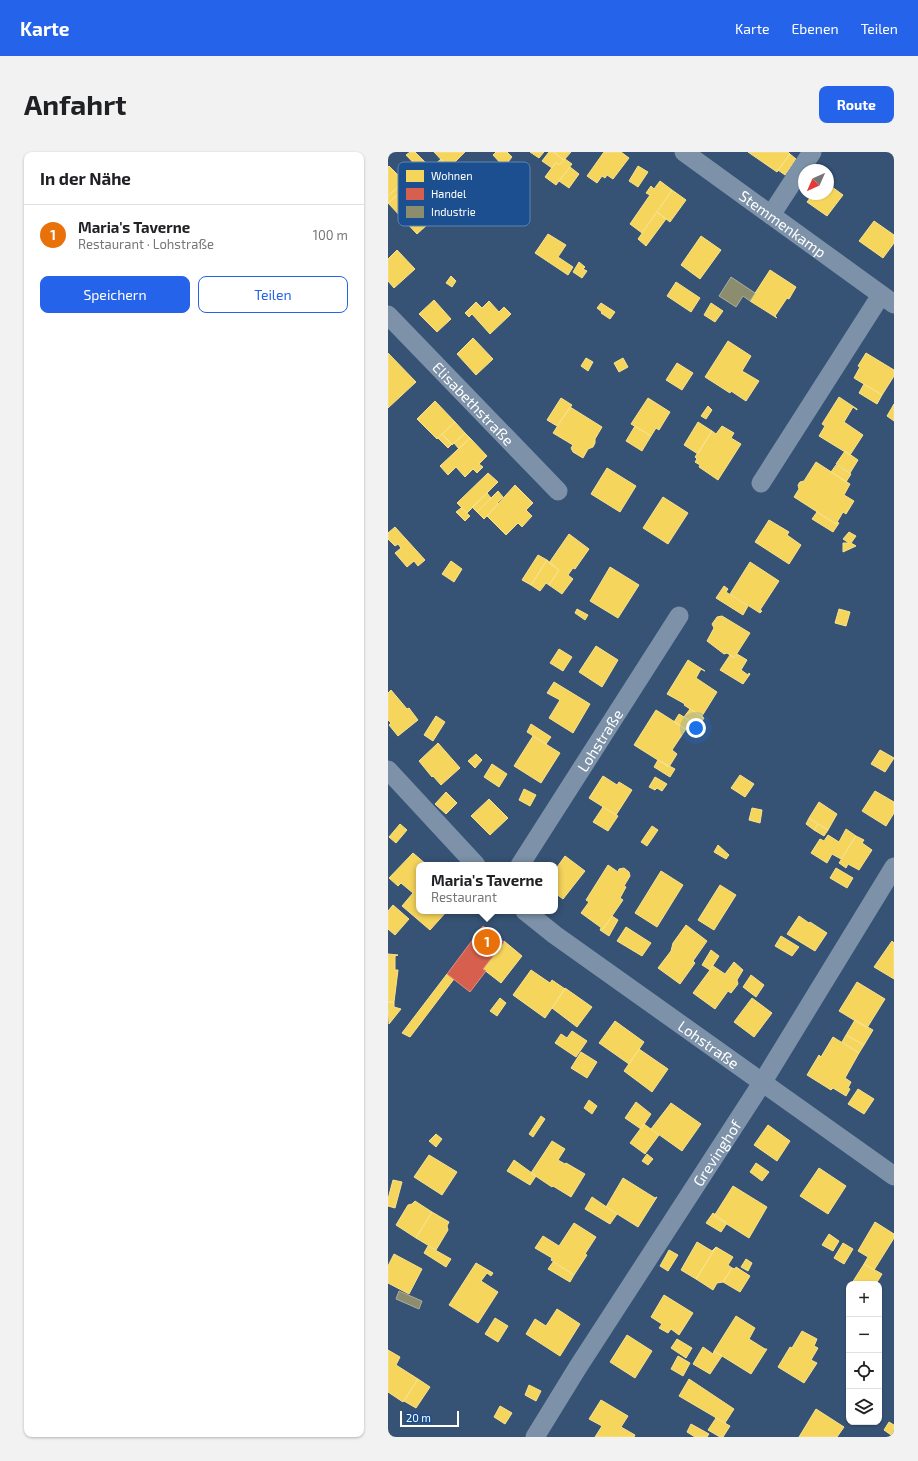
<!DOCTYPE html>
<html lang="de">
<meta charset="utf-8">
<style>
:root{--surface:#fff;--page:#f2f2f2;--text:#202124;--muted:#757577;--line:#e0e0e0;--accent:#2563eb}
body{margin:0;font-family:"Exo 2",sans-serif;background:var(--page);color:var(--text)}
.controls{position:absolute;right:12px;bottom:12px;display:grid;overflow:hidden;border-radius:8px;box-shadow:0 1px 3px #0004}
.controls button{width:36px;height:36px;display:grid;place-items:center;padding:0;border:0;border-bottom:1px solid var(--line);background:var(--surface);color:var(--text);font:20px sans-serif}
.compass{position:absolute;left:410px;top:12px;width:36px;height:36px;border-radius:50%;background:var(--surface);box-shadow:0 1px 3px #0004;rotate:225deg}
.scale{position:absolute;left:12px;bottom:10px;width:59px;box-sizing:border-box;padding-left:4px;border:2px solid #fff;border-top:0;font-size:11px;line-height:14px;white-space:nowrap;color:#fff;-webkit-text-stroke:3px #1b4f8f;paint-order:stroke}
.you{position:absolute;left:308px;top:576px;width:14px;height:14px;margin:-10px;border:3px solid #fff;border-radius:50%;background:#1a73e8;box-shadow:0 0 0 6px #1a73e833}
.badge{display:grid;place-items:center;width:26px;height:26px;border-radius:50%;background:var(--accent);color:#fff;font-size:13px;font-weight:700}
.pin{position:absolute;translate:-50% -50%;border:2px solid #fff;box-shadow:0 1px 4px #0006}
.popup{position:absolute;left:28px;top:710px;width:142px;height:52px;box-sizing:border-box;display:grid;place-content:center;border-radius:8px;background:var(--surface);filter:drop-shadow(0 1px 3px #0005);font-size:13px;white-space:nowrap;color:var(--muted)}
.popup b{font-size:15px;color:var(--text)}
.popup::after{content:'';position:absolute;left:50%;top:100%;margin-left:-8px;border:8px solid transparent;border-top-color:var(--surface)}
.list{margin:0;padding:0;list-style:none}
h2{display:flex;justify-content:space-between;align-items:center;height:52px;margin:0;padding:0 16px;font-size:17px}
h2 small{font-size:13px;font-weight:400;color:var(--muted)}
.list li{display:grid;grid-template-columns:26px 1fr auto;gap:12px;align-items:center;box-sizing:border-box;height:60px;padding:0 16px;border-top:1px solid var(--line)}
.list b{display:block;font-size:15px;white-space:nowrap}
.list p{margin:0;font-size:13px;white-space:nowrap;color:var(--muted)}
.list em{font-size:13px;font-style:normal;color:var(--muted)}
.actions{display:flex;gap:8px;padding:12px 16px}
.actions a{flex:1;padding:9px 0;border:1px solid var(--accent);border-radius:8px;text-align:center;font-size:14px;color:var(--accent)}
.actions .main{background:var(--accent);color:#fff}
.icon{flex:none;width:22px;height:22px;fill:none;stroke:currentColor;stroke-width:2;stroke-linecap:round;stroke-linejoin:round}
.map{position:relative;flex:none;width:506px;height:1285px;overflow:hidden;border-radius:8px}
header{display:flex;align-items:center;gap:24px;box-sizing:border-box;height:56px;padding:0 20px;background:var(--accent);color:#fff}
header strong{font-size:19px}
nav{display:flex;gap:22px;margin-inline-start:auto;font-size:14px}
.intro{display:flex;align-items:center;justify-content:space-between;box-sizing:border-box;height:96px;padding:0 24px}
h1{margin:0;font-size:28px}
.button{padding:10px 18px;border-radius:8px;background:var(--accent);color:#fff;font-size:14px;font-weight:700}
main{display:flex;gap:24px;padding:0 24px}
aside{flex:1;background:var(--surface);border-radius:8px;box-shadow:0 1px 3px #0004}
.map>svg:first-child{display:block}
</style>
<header>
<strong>Karte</strong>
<nav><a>Karte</a><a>Ebenen</a><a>Teilen</a></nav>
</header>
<div class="intro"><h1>Anfahrt</h1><a class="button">Route</a></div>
<main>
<aside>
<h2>In der Nähe<small></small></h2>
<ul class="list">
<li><span class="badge" style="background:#e8710a">1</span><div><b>Maria's Taverne</b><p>Restaurant · Lohstraße</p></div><em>100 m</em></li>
</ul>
<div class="actions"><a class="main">Speichern</a><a>Teilen</a></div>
</aside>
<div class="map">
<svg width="506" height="1285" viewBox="0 0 506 1285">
<rect width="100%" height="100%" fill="#365274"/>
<path fill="#f6d55c" stroke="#f9e28d" d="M22,0H27L43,16L36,22L18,3Z
M46,0H77L61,16Z
M108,0H119L124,5L116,15L105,3Z
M142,0H156L151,6Z
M161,0H165L176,8L171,13L168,10L164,16L154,9Z
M165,0H183L176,8Z
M216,0H233L241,6L225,27L219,23L217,26L214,24L209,31L199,24Z
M360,0H400L402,2L389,20Z
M402,2L408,7L397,23L390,18Z
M53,7L66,21L56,31L43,16Z
M177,7L184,12L168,33L157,25L168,10L171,13Z
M1,14L16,29L0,44V15Z
M250,14L260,20L250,35L241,29Z
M182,15L191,22L181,36L171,29Z
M272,29L284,38L254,81L242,72L262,43L258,41L263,34L266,37Z
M15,30L20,34L0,51V44Z
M440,32L455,43L439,64L419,50L425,42H440Z
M284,38L298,48L282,70L269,60Z
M12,41L40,72L29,82L0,51Z
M269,60L278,67L258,94L250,87Z
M486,69L506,83V91L495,106L471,89Z
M160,82L178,93L170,105L185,115L180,123L147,101Z
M313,84L333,98L312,127L293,113Z
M9,98L27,117L6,136L0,129V107Z
M191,110L197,115L195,117L199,119L194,126L185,120Z
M382,118L408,135L401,147L399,146L387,164L389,166L362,149Z
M63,124L68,129L64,135L58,131Z
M288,130L312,146L303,160L279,144Z
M46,148L63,167L49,180L31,162Z
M101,149L111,160L116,155L123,162L102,182L84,162L81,165L77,161L88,150L94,156Z
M213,151L227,160L222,167L213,161L214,160L209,156Z
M323,151L335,159L327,170L316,163Z
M85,186L105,207L88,223L69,202Z
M340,189L363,204L354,219L371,229L358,249L343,239L342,241L317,225Z
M0,201L28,230L0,256Z
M478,201L506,218V224L494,243L466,226L472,215L470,214Z
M198,206L205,210L200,219L193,214Z
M235,206L240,215L231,220L226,211Z
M289,211L305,221L294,238L278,228Z
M476,232L494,243L489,252L471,241Z
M451,245L469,257V258L465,255L456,270L475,283L462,303L431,284L437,274L434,272Z
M173,246L184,253L169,274L159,268Z
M260,246L282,260L271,278L268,276L263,284L243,272Z
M47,249L67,270L49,287L29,267Z
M506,252V269L499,264Z
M320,254L324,258L318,267L313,264Z
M182,255L214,275L207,287V291L205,295L200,297L195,306L185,300L183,296L185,293L165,281Z
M67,270L77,281L64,293L54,282Z
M310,270L324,279L310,302L296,293Z
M247,274L263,284L254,299L238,289Z
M334,274L346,281L343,286L353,292L330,328L311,315L312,313L307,310L309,307L307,305L324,279L328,282Z
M77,281L82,286L71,297L66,291Z
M54,282L64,292L60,296L50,286Z
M82,286L99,304L91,312L95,315L89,321L85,317L77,325L68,315L60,323L52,314Z
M457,299L470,308L462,321L448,312Z
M428,310L462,332L456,343L466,349L458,362L455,360L448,372L406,345L411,337L410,333L412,330L416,329Z
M448,313L463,322L458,330L443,320Z
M219,316L248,334L232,360L203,342Z
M100,321L110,330L79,361L69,351Z
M127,333L145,351L138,358L144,364L134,375L130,371L118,383L99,364Z
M110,339L115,345L109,351L110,352L96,367L89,360Z
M99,341L103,346L89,360L84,355Z
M275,345L300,361L280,392L255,376Z
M73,356L82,364L77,369L68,360Z
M429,360L448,372L449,370L451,371L445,380L424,367Z
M381,368L401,380L399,383L413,393L401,412L367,390Z
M7,375L37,408L30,414L26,409L19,415L7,401L13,396L10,392L7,394L0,387V381Z
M461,380L468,384L463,391L468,394L455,400V391H461L455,387Z
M181,382L201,397L187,417L185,416L180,423L185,427L174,442L161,433L171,418L161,411Z
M150,403L159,408L143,433L134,428Z
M159,408L171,418L161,433L158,431L152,439L143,433Z
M63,409L74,417L66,430L54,422Z
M362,410L391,429L372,458L374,459L372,461L342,442Z
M222,415L251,433L230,466L202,449Z
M336,434L340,437L338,440L360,454L355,463L328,446Z
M189,457L200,463L197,468L187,461Z
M451,457L462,460L458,474L447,471Z
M334,464L362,481L346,506L339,501L336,502L319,489L326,476L324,472L329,465Z
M208,494L230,508L214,535L191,520Z
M171,497L184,505L175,519L162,511Z
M349,502L359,508L353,518L360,523L361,521L362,522L355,532L332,518L342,503L347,506Z
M300,508L317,519L313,517L308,526L329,540L314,564L316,566L296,553L297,552L279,542Z
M166,530L202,552L185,581L161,566L172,548L159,541Z
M3,538L19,557L21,556L30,568L10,584L1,573L3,571L0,568V541Z
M302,557L316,566L311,574L296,565Z
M268,558L298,577L284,598L289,602L281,615L246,593Z
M291,562L307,572L302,580L286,570Z
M48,564L57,570L45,589L36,583Z
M143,572L163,585L158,592L139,580Z
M145,584L172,601L153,631L126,614Z
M50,591L72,616L53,633L45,624L44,625L31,609Z
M492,598L506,606L497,620L483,612Z
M88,602L94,608L87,616L80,609Z
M270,608L287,617L282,625L266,615Z
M104,612L119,622L111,635L96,625Z
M352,623L366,632L357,645L343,636Z
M215,624L229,633L231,630L244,638L228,663L201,646Z
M267,625L279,632L274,639L269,636L267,638L261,635Z
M136,637L148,643L142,654L131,648Z
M487,639L506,650V661L498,674L474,659Z
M58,640L69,651L58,662L47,652Z
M101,647L120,666L102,683L83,664Z
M431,650L449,662L440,678L421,666Z
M215,655L230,664L220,679L205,670Z
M364,656L374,658L372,671L361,668Z
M421,666L430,672L426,678L418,672Z
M12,672L19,678L8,691L1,685Z
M430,672L440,678L436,684L426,678Z
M264,674L270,678L259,694L253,690Z
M458,677L468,684L453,707L444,702L439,711L423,701L432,687L436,689L440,683L451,690Z
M468,684L476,688L474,691L484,698L471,718L460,712L458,716L451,711Z
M330,693L341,703L338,707L326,700Z
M25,701L39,713H31V759H59L42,778L14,754L25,741L13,731L10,734L1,726Z
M177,704L197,719L175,747L167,741V718Z
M220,713L230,720L231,717L236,716L241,720L242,724L236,734L238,735L232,746L235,748L215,777L193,761L201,750L198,748Z
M448,716L465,726L459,736L442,726Z
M273,719L295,733L269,775L247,761Z
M332,733L348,743L326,778L310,768Z
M5,753L21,767L7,783L0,777V759Z
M224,764L230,768L221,784L212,778L213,776L215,777Z
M411,764L421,771L422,770L439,781L427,799L399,782Z
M298,773L319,789L305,809L307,811L292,832L270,816L283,799L285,791Z
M238,775L263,791L254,804L229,789Z
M393,784L411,795L404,804L387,794Z
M116,789L134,804L113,831L95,817Z
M504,789L506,791V827L486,815Z
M323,798L331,804L322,818L314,813Z
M0,802L10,803L7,804V818H10L6,850H0Z
M346,810L355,818L349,828L350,832L343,841L340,839L327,857L305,841L325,814L337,822Z
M143,818L162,831L164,828L177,837L157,866L125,843Z
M59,822L66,827L22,885L14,881Z
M363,823L376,833L368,845L355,835Z
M469,830L497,847L479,876L451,859Z
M177,836L204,855L189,875L164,856Z
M112,846L118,851L109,864L102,859Z
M364,846L384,861L366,885L346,870Z
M0,850H6V855L13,857L1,872Z
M467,868L485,878L476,893L458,883Z
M227,869L256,890L241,912L211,891Z
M184,879L199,889L188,905L167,891L173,882L179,886Z
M458,883L476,893L471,901L454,890Z
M445,885L471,901L457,926L463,930L460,936L462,937L458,944L445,936L443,938L419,923L431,903L433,905Z
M251,897L280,917L264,940L236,919Z
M193,900L209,910L199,926L183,916Z
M470,937L486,947L476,962L460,952Z
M201,948L209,954L204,962L196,956Z
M248,950L263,962L253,977L237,966Z
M283,951L313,972L294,999L263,977Z
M153,964L157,967L145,985L141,982Z
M256,972L271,983L257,1002L242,991Z
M380,973L402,989L389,1009L366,993Z
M48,982L54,987L48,995L41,989Z
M164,989L177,997L170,1008L177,1012L178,1011L197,1022L183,1045L165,1034L164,1035L143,1021Z
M259,1002L265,1007L260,1013L254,1009Z
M41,1003L69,1020L54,1043L26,1025Z
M126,1008L148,1024L142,1033L119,1019Z
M368,1011L381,1020L374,1029L362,1020Z
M431,1016L458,1034L440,1062L412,1044Z
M235,1026L267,1046L269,1045L250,1075L218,1055Z
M5,1028L14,1030L7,1056L0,1054V1047Z
M345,1034L379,1055L361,1086L326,1064Z
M204,1045L229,1062L222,1072L197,1057Z
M27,1049L44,1060L28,1086L8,1073L20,1053L24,1052Z
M44,1060L61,1070L59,1074L60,1078L48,1098L28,1086Z
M325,1061L339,1071L333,1080L318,1071Z
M487,1070L506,1082V1086L486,1118L476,1112L480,1105L470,1099Z
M186,1071L208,1085L197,1102L199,1103L186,1123L163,1108L164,1106L147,1096L155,1084L171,1094Z
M441,1082L451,1089L445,1099L434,1093Z
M309,1090L324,1099L328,1095L308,1127L293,1118Z
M455,1091L465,1097L456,1112L446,1106Z
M40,1094L63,1107L58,1115L36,1101Z
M328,1095L345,1105L340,1113L344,1116L335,1130L329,1131L325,1138L308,1127Z
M281,1098L290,1103L280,1119L272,1114Z
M6,1102L34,1117L21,1142L0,1131V1114Z
M358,1107L364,1111L360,1119L353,1115Z
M165,1110L186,1123L182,1130L160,1117Z
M88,1111L105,1121L103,1124L99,1121L93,1129L110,1140L90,1171L61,1153Z
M476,1112L494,1122L488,1132L464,1131Z
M348,1115L362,1124L352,1140L335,1130L344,1116L347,1117Z
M276,1143L305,1161L291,1183L283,1177L280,1181L271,1176L274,1172L263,1165Z
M169,1157L192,1172L172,1204L138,1182L147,1167L158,1174Z
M348,1164L367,1176L361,1187L377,1197H379L363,1222L326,1199Z
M107,1166L120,1174L110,1190L97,1182Z
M414,1179L429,1187L426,1194L430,1196L423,1208L429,1211L416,1231L390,1215L402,1195L404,1196Z
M239,1183L264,1199L247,1226L222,1210Z
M289,1187L304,1196L298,1206L283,1196Z
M315,1195L325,1202L326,1199L334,1204L322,1222L305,1212Z
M0,1198L12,1205L8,1213L30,1227L15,1250L0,1240Z
M290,1204L302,1211L295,1224L283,1217Z
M30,1227L42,1235L28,1256L16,1249Z
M301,1227L346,1257L337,1271L291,1244Z
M141,1233L153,1239L148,1249L137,1243Z
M213,1248L240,1264L233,1275L247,1283L246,1285H207L214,1274L201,1267Z
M112,1254L124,1261L117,1272L106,1265Z
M428,1257L456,1275L449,1285H411Z
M328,1266L342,1274L335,1285H332L320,1278Z
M501,1270L506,1273V1285L496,1278Z
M303,1272L321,1282L319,1285H307L299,1280Z"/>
<path fill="#d6604d" stroke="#e29082" d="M95,774L116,790L95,817L98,819L82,840L59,822Z"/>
<path fill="#8c8c6e" stroke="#aeae9a" d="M343,125L367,141L362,149L355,144L348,155L331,144Z
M11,1139L34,1149L31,1157L8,1147Z"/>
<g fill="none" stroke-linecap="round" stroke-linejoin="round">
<g stroke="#7d92a8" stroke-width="19">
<path id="s1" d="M296,0L506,152"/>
<path d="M383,63L424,0"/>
<path id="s2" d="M0,163L170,339"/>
<path d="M373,331L493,143"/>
<path d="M0,618L88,713"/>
<path id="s3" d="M132,713L291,464"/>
<path id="s4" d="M137,759L167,783L506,1024"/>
<path id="s5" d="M147,1285L190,1215L374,931L506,715"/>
</g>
</g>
<g text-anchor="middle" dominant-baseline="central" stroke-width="4" stroke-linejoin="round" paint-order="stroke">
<g font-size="15" fill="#fff" stroke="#1b4f8f">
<text stroke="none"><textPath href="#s1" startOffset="122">Stemmenkamp</textPath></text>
<text stroke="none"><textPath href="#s2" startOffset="123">Elisabethstraße</textPath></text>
<text stroke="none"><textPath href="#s3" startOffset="148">Lohstraße</textPath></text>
<text stroke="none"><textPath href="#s4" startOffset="227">Lohstraße</textPath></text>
<text stroke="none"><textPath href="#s5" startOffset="337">Grevinghof</textPath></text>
</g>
</g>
<rect x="10" y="10" width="132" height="64" rx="6" fill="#1b4f8f" stroke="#5f84b1" stroke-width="1"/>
<rect x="18" y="18" width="18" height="12" fill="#f6d55c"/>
<rect x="18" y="36" width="18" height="12" fill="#d6604d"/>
<rect x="18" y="54" width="18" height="12" fill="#8c8c6e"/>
<g font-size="11" fill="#fff">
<text x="43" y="28">Wohnen</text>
<text x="43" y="46">Handel</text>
<text x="43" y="64">Industrie</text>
</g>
</svg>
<div class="controls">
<button>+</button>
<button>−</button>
<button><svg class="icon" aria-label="locate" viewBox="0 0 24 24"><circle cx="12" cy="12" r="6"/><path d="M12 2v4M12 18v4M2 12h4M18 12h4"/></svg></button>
<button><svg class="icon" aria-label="layers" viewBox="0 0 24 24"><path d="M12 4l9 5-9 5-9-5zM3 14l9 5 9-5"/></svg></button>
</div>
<svg class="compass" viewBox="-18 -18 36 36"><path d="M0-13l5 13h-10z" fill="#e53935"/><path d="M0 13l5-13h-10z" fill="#757577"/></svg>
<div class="scale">20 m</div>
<div class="you"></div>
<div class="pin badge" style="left:99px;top:790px;background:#e8710a">1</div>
<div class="popup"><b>Maria's Taverne</b>Restaurant</div>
</div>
</main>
